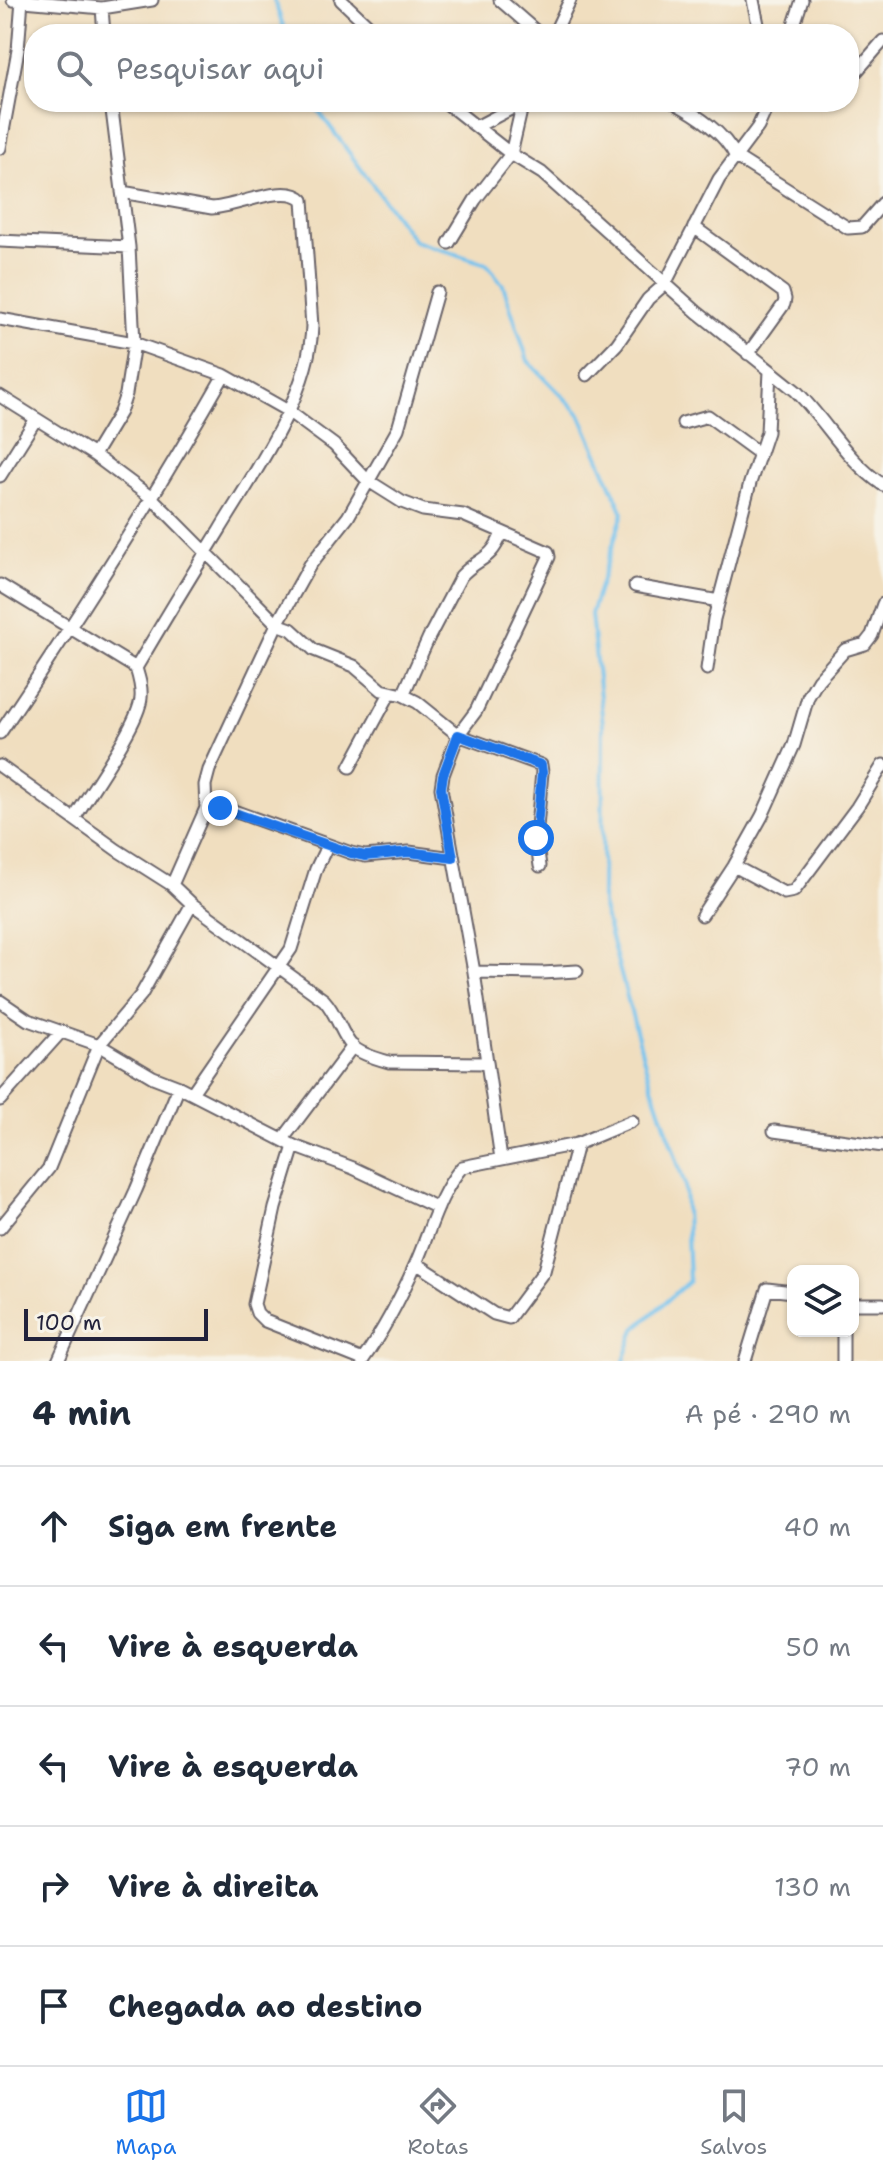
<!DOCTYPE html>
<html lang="pt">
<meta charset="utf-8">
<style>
:root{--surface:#fff;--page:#f2f2f3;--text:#1f2937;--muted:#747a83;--line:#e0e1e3;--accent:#1a73e8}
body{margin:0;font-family:"Shantell Sans",sans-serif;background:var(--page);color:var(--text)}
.controls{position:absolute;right:24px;bottom:24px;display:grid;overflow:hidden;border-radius:16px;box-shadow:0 2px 6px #0004}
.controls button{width:72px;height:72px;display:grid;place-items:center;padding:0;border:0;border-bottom:2px solid var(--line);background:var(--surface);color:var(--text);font:40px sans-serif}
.scale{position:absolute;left:24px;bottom:20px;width:184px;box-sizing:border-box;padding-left:8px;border:4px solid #22223b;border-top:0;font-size:22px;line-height:28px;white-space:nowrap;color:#22223b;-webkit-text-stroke:6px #f7f3e8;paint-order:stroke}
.stop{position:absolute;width:24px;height:24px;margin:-18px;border:6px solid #1a73e8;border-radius:50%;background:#fff}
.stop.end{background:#1a73e8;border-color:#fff;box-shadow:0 2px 8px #0008}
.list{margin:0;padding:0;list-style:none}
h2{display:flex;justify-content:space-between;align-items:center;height:104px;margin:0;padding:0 32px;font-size:34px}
h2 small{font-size:26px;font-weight:400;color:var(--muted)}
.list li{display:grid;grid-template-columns:52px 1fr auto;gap:24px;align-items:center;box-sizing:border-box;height:120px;padding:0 32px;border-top:2px solid var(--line)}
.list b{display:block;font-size:30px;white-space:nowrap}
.list em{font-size:26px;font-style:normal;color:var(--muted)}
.icon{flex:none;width:44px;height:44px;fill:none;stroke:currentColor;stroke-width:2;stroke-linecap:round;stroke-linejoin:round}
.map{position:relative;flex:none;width:883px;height:1361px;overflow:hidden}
.search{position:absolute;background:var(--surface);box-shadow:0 2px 6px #0004;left:24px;right:24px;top:24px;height:88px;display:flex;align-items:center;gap:20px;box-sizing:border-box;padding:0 28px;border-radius:32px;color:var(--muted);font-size:30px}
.sheet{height:704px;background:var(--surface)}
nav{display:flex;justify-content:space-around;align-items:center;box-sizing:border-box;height:112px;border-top:2px solid var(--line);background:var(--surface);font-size:22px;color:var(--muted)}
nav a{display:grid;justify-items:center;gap:4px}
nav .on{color:var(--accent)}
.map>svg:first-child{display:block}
</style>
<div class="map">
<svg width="883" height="1361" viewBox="0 0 883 1361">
<rect width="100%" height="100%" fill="#f7f3e8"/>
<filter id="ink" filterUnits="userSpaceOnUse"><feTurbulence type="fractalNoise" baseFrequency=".0125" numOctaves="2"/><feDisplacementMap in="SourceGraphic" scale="16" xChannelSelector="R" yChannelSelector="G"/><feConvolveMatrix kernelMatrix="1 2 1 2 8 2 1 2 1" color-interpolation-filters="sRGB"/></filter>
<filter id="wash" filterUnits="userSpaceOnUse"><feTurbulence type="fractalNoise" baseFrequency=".006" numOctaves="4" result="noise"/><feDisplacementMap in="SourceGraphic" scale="32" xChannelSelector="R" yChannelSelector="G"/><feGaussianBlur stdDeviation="1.8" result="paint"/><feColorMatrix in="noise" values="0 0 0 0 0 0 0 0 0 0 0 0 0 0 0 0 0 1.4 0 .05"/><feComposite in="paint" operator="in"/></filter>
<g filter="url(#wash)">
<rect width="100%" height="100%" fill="#f0debf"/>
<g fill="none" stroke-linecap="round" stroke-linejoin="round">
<path stroke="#73c2ee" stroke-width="4" d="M274,0L286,34
M312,102L414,241L487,264L503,285L528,361L580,414L623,513L591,614L603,725L602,904L647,1071L685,1185L689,1281L635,1329L624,1361"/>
</g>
</g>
<g filter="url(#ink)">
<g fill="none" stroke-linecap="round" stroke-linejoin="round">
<defs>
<path id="minor" d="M13,0L102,8L152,0
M341,0L377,34
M500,0L539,34
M753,0L760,34
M102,8L104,34
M554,34L570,0
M791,34L802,0
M849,80L883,41
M445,102L511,154L542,173L697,312L796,391C827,422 846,460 883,485
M673,102C697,115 724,132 736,157L848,228L862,227L883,203
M478,126L522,103
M0,148L18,50L22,0
M122,192L212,208C236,207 286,182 303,200L312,326C310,395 254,473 219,531C191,576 163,622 136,668
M694,227L783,292L785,299L784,304L748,354
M0,241L129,247
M449,243L475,200L511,154L523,102
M0,319L134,343L224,375L288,411L334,445L367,480L402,502L423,510L463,515L548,552L549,557L476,711L458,735L443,775L441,788L474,972L501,1159
M587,375L617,344L648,299L665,284L719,179L758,127L769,102
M0,396L94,455L153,499L277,624L291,629L314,650L354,666L382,690L403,695L417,702L458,735L541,765L542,772L536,838L540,866
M683,423L708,416L760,454
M94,455L120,412L126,394L134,343L129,247L111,102
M0,476L36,419
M0,585L136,668C139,678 142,687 141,698C139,724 89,793 74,819
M635,586L719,601
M707,669L714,619L750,483L767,432L770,371
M403,695L429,637L461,576C479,556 490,563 502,533
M0,733C79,616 154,498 224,375
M0,766L117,850L172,885L192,904L324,1000C337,1014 341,1034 352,1046C360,1054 378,1059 389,1062L486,1063
M350,767L390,693
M206,808L231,810L351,853L365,856L409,852L453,858
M734,866L784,893L794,891L857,807L883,765
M172,885L206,808L205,785L209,770L277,624L310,565L348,517L398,429L437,292
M702,915L734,866L762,816L794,745L808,697L818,680L845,650L865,644L872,635L883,604
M474,972L542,973L577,971
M0,1001L28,1020L99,1045L153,1077L179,1087L294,1146L353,1168L438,1208
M192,1093L291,949L316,869L327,846
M0,1100L60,1033
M774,1131L883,1146
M283,1139L353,1046
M294,1146L275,1208L254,1304L257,1313L265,1321L363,1360
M0,1228L49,1168L99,1045L141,995L192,904
M416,1263L494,1314L509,1318L544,1271L577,1144
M853,1304H883
M58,1361L136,1190L179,1087
M362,1361C384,1330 401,1297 416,1263C430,1231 439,1194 462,1167L577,1144L632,1121
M745,1361L767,1289L793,1292
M843,1361V1331"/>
</defs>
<use href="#minor" stroke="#6a6469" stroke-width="15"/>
<use href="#minor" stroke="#fff" stroke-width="11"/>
</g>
</g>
<g fill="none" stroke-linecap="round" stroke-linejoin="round" filter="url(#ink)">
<path stroke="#1a73e8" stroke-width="10" d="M220,808L351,853L365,856L409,852L453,858L441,788L443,775L458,735L541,765L542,772L536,838"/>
</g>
</svg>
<div class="controls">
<button><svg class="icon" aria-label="layers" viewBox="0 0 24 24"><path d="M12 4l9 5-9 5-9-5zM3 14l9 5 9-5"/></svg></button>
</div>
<div class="scale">100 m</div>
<div class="stop" style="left:536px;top:838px"></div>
<div class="stop end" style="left:220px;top:808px"></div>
<div class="search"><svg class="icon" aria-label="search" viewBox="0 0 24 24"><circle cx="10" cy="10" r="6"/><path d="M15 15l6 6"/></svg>Pesquisar aqui</div>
</div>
<section class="sheet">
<h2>4 min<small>A pé · 290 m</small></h2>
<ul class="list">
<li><svg class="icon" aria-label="ahead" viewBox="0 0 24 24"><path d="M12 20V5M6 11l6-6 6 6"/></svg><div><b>Siga em frente</b></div><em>40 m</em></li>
<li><svg class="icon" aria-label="left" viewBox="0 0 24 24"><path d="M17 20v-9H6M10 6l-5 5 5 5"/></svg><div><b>Vire à esquerda</b></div><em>50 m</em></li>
<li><svg class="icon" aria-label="left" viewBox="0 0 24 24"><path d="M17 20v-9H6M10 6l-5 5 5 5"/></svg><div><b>Vire à esquerda</b></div><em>70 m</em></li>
<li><svg class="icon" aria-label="right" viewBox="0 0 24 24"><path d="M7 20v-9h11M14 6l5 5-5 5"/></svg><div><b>Vire à direita</b></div><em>130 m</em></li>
<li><svg class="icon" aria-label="arrive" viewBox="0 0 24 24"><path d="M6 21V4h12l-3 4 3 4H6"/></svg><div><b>Chegada ao destino</b></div></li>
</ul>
</section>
<nav>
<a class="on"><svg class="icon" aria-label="map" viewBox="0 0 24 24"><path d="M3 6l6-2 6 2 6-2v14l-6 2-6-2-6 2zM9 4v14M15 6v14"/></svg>Mapa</a>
<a><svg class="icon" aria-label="directions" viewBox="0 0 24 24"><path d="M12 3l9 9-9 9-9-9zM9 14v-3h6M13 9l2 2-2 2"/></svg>Rotas</a>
<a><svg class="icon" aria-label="saved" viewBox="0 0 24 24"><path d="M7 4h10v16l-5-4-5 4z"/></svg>Salvos</a>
</nav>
